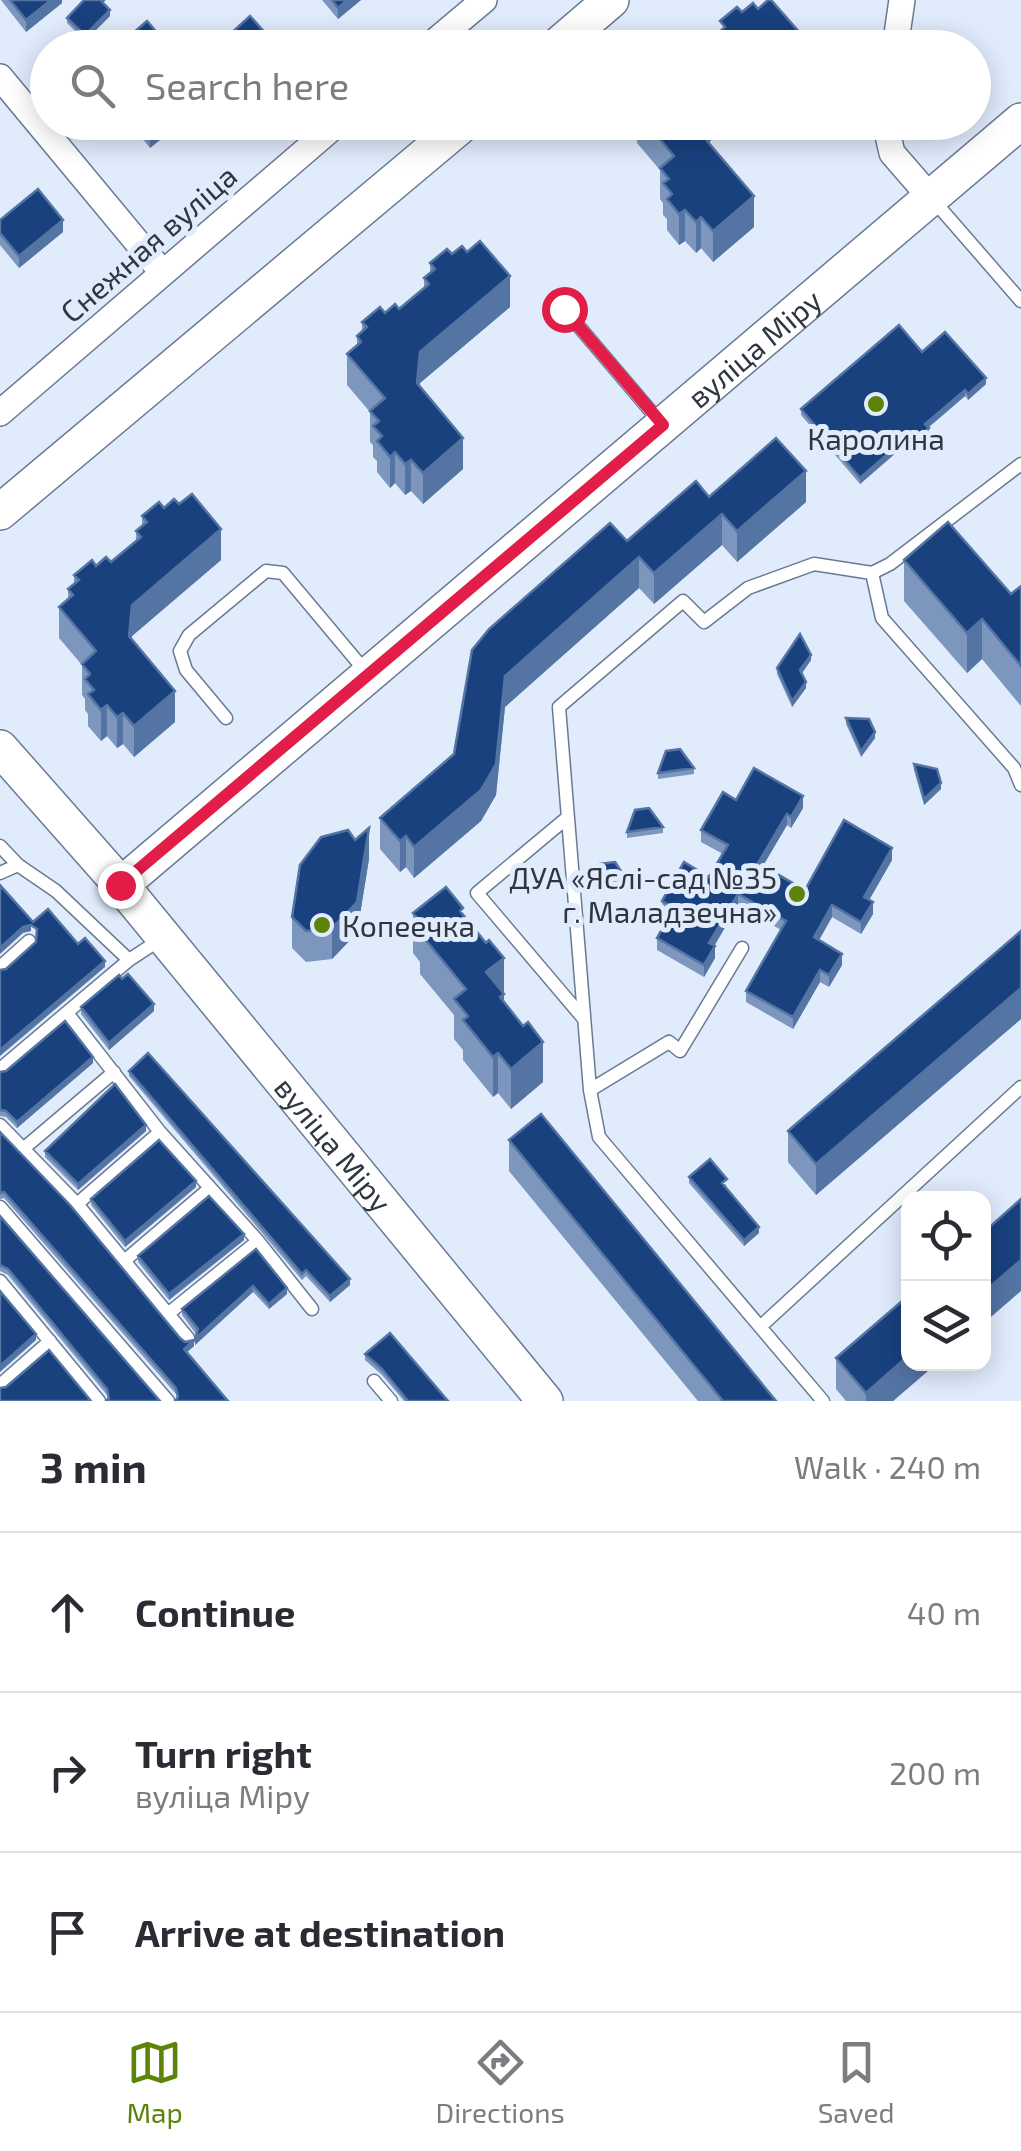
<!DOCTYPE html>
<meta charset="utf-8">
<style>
:root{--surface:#fff;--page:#f2f2f3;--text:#2b2b33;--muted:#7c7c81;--line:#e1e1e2;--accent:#5c8408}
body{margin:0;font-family:"Exo 2",sans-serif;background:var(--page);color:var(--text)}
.controls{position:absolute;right:30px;bottom:30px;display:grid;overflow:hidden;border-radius:20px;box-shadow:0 5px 25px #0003}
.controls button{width:90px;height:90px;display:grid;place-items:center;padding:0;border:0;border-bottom:2px solid var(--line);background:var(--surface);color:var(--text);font:50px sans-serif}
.stop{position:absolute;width:30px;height:30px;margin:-22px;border:8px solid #e11d48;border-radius:50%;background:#fff}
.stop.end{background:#e11d48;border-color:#fff;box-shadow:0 2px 10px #0008}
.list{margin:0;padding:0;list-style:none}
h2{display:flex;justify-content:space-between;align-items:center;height:130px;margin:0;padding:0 40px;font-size:42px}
h2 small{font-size:32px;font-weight:400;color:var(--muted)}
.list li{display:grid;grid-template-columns:65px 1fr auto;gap:30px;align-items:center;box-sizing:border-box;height:160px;padding:0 40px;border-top:2px solid var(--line)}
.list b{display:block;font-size:38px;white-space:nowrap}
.list p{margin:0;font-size:32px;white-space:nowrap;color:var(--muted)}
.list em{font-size:32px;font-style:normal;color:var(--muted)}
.icon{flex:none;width:55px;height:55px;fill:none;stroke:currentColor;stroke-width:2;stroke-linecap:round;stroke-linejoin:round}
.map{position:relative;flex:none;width:1021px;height:1401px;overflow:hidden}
.search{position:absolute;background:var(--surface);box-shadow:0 5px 25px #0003;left:30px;right:30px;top:30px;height:110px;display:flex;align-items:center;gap:25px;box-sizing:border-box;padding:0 35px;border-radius:55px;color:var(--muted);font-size:38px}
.sheet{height:610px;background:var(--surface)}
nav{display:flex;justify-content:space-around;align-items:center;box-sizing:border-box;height:140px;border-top:2px solid var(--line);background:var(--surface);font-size:28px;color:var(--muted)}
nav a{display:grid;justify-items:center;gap:5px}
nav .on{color:var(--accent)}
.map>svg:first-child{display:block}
</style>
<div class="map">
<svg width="1021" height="1401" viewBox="0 0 1021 1401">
<rect width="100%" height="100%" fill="#e0ebfc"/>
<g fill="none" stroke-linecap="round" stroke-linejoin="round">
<defs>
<path id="lane" d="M934,201L1021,301
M564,309L660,422
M872,573L882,618L1014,768L1021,785
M226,718L186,670L180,651L189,635L266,571L283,573L366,672
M568,817L477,893L584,1019
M0,846L18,865
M0,873L18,865L56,891L129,960
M0,967L29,941
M67,1013L160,1132L258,1241L312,1309
M0,1069L129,960L161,939
M590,1090L669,1042L680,1051L742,948
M0,1125L77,1204L188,1338
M23,1149L114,1072
M77,1204L160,1132
M0,1207L168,1401
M123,1262L209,1189
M0,1281L99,1401
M169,1313L258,1241
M760,1327L1021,1087
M374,1381L391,1401
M0,1385L50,1341
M823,1401L599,1137L590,1090L559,707L683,601L704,622L748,588L814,564L872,573L890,564L1021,464"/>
<path id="street" d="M427,48L484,0
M895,48L902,0
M0,77L162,272
M885,122L892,153L931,198
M0,413L339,122"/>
<g id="secondary">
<path d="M555,48L611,0"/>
<path d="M0,512L465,122"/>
<path id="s1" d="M0,748L121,885L545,1401"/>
<path id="s2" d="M121,885L1021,121"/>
</g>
</defs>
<use href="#lane" stroke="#6a7a93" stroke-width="15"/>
<use href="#street" stroke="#6a7a93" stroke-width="28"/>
<use href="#secondary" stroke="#6a7a93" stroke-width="38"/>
<use href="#lane" stroke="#fff" stroke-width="12"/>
<use href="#street" stroke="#fff" stroke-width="25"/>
<use href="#secondary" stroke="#fff" stroke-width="35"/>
</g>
<path fill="#7c96bd" d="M1,0H62V3L26,32Z
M322,0H361L338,19Z
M105,5L110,16L85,41L67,23V18Z
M129,122H182L150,148Z
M637,122H732L710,141V145L754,227L713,262L701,248L696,253L685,241L679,245L667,230V219L663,215V203L660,199V170L637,143Z
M0,220L63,232L19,268L0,245Z
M430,263L510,307L420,383V387L463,469L423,504L411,491L405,495L395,483L390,488L377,472V461L373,457V445L370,442V412L347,385V354L357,346V336L362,332V322L385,313L399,309L424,288V278L430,273Z
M922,352L986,384L968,400L965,396L928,428L929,434L910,450L905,445L860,484L801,415V409Z
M709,497L806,502L737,562L722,545L654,604L639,588L505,707L496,795L481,821L414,878L406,867L400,872L380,849V818L454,754L627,541Z
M142,516L221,560L132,636L131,640L175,722L134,757L123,744L117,748L107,736L101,741L88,726V714L85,710V699L82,695V665L59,638V607L68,599V589L74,585V575L96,566L111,562L136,541V531L142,526Z
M904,560L1011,594L1021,586V706L982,659L967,673L904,601Z
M811,660L802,673L806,688L792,707L777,674V668Z
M846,718L875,738L861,757L846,724Z
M914,764L941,789L924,805L914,770Z
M694,768V774L658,779V773Z
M736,800L803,808L791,828L787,825L763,866L805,890L892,860L869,900L873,914L861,934L832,917L819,940L842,965L829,987L820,982L793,1029L746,1002V991L781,930L738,905L714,946L715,958L704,977L657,950V938L669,917L662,912V901L709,877L723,854L701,842V830Z
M663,827V833L627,838V832Z
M369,859L357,933L332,959L306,962L292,948V917Z
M628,882V887L592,892V886Z
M413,913L463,915L486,943L504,958V1001L543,1082L511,1109L498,1093L493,1097L463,1060V1050L454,1039V1015L420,974V962L413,953Z
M1021,931V1019L816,1195L788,1162V1131Z
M81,1007L154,1011L109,1050L81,1014Z
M93,1063L17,1128L6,1117L0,1116V1072Z
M129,1071L350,1285L330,1302L306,1276L302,1280L129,1076Z
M146,1131L78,1190L45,1157V1151Z
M0,1132L180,1338L194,1346L187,1352L177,1399L176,1394L4,1198L0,1199Z
M509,1140L776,1401H698L509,1171Z
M689,1177L727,1185L724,1187L759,1233L744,1246L689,1183Z
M196,1187L125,1247L91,1205V1199Z
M0,1216L160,1401L108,1399L107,1395L8,1275L0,1271Z
M244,1240L169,1300L138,1262V1256Z
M256,1249L287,1294L269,1309L253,1292L195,1345L196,1334L182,1315V1309Z
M365,1354L448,1401H404L382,1375L365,1360Z
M836,1358L908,1364H936L893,1401H846L836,1389Z"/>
<path fill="#5474a4" d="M51,0H62V3L26,32V20Z
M347,0H361L338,19V8Z
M110,10V16L85,41V35Z
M800,33V48H783Z
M167,122H182L150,148V136Z
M709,122H732L710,141L707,172Z
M754,196V227L713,262V231Z
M685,210V241L679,245V214Z
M701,217V248L696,253V222Z
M63,220V232L19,268V256Z
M510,276V307L420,383L417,414V383L420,352Z
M986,378V384L968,400V394Z
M965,390V396L925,430V424Z
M929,428V434L910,450V444Z
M463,438V469L423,504V473Z
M905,439V445L860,484V478Z
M395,452V483L390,488V457Z
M411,460V491L405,495V464Z
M806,471V502L737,562V531Z
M722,514V545L654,604V573Z
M221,529V560L132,636L129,668V636L132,605Z
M639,557V588L505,707L496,795L481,821L414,878V847L505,676Z
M982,619V659L967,673V633Z
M811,655V660L800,676V670Z
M806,682V688L792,707V701Z
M175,691V722L134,757V726Z
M107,705V736L101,741V710Z
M123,713V744L117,748V717Z
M875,732V738L861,757V751Z
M941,783V789L924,805V799Z
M803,796V808L791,828V817Z
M787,814V825L758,874V863Z
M369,828V859L357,933L332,959V928Z
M406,836V867L400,872V841Z
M892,848V860L864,909V897Z
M738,894V905L709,955V943Z
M873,902V914L861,934V922Z
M832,905V917L814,949V937Z
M31,925V931L23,933L0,954V948L23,927Z
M715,946V958L704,977V965Z
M842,954V965L829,987V975Z
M504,958V1034L486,972Z
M105,961V967L0,1056V1050Z
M820,970V982L793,1029V1017Z
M1021,988V1019L816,1195V1164Z
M154,1004V1011L109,1050V1043Z
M543,1042V1082L511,1109V1069Z
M498,1053V1093L493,1097V1057Z
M93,1057V1063L17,1128V1122Z
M146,1125V1131L78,1190V1184Z
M196,1181V1187L125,1247V1241Z
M759,1227V1233L744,1246V1240Z
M244,1234V1240L169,1300V1294Z
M1021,1260V1291L984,1323V1292Z
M350,1279V1285L330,1302V1296Z
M253,1286V1292L195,1345V1339Z
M287,1288V1294L269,1309V1304Z
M36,1334V1340L0,1372V1366Z
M194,1340V1346L184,1355V1349Z
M908,1356V1364H936L893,1401H866V1393Z"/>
<path fill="#18417e" stroke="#5474a4" stroke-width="2.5" d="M10,0H51L26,20Z
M84,0H104L102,2L110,10L85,35L67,18Z
M332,0H347L338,8Z
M768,0H771L800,33L783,48H713L720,42L715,36L725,27L720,21L737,7L742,12L753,3L758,9Z
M250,16L275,44L272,48H215Z
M147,21L167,44L164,48H130L124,41Z
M139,122H167L150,136Z
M646,122H709L707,141L754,196L713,231L701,217L696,222L685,210L679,214L667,199L672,194L663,183L669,179L660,168L674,156Z
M38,189L63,220L19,256L0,233V220Z
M480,241L510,276L420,352L417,383L463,438L423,473L411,460L405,464L395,452L390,457L377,441L382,436L373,426L379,421L370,411L385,398L347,354L361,342L357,336L367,327L362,322L380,307L385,313L395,304L399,309L429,284L424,278L435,269L430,263L447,249L452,254L462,246L467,252Z
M899,325L922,352L945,332L986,378L968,394L965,390L925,424L929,428L910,444L905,439L860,478L801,409Z
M776,438L806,471L737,531L722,514L654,573L639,557L505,676L496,764L481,790L414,847L406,836L400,841L380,818L454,754L472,650L489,629L610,523L627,541L696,481L709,497Z
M192,494L221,529L132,605L129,636L175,691L134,726L123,713L117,717L107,705L101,710L88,694L94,690L85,679L90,674L82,664L96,651L59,607L73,595L68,589L79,580L74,575L92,560L96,566L106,557L111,562L141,537L136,531L147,522L142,516L159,502L164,508L174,499L179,504Z
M948,522L1011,594L1021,586V666L982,619L967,633L904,560Z
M800,634L811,655L800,670L806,682L792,701L777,668Z
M846,718L869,719L875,732L861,751Z
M680,749L694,768L658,773L666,751Z
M914,764L937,769L941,783L924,799Z
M754,768L803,796L791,817L787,814L758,863L805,890L844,820L892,848L864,897L873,902L861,922L832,905L814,937L842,954L829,975L820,970L793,1017L746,991L786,921L738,894L709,943L715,946L704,965L657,938L674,908L662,901L684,862L709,877L728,845L701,830L723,792L736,800Z
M649,808L663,827L627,832L635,810Z
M369,828L357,902L332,928L306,931L292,917L300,865L321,837L348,830L355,840Z
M615,862L628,882L592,886L600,864Z
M0,885L33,922L48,909L78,944L85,938L105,961L0,1050V970L6,969L36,942L37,929L31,925L23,927L0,948Z
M446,887L463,908L460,911L486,943L489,940L504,958L486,972L504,994L500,997L523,1026L528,1022L543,1042L511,1069L498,1053L493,1057L463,1020L468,1016L454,999L466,989L420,933L426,929L413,913Z
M1021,931V988L816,1164L788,1131Z
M128,974L154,1004L109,1043L81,1007L119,975L122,979Z
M65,1021L93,1057L17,1122L6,1111L0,1110V1072L6,1071Z
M148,1053L350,1279L330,1296L306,1270L302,1274L129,1071Z
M115,1084L146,1125L78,1184L45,1151Z
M541,1114L776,1401H723L509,1140Z
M0,1132L70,1205L180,1338L185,1342L194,1340L184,1349L228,1401H175L178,1397L176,1388L4,1192L0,1193Z
M159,1140L196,1181L125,1241L91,1199Z
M710,1159L727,1179L722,1183L759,1227L744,1240L689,1177Z
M209,1196L244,1234L169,1294L138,1256Z
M1021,1199V1260L984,1292V1232Z
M0,1216L160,1401H106L109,1398L107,1389L8,1269L0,1265Z
M256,1249L287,1288L269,1304L253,1286L195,1339L198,1329L182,1309Z
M0,1291L36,1334L0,1366Z
M908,1296V1356L866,1393L836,1358Z
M390,1333L448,1401H408L382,1369L365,1354Z
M49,1350L91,1401H0V1388L6,1387Z"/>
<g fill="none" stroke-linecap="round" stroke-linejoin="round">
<path stroke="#e11d48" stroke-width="12" d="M120,885L663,425L564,309"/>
</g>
<g fill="#5c8408" stroke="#e0ebfc" stroke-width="4">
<circle cx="876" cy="404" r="10"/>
<circle cx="797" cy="894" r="10"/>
<circle cx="322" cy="925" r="10"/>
</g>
<g text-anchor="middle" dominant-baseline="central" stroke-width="10" stroke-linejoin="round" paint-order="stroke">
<g font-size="30" fill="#2f3641" stroke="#e0ebfc">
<text transform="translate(148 243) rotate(-41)">Снежная вуліца</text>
<text stroke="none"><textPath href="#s2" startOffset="830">вуліца Міру</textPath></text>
<text stroke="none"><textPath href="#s1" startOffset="518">вуліца Міру</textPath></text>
</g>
<g font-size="30" fill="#2f3641" stroke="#e0ebfc">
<text x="876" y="438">Каролина</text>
<text x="777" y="877" text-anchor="end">ДУА «Яслі-сад №35<tspan x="777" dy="34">г. Маладзечна»</tspan></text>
<text x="342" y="925" text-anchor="start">Копеечка</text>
</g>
</g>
</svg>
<div class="controls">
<button><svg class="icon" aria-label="locate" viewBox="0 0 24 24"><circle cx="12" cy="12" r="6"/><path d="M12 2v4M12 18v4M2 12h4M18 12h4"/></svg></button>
<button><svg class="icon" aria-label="layers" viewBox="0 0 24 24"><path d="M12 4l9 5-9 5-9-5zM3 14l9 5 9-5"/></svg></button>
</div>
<div class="stop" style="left:564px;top:309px"></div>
<div class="stop end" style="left:120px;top:885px"></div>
<div class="search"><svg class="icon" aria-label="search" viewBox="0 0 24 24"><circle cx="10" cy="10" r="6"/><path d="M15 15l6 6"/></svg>Search here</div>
</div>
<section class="sheet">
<h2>3 min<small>Walk · 240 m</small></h2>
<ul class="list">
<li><svg class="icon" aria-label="ahead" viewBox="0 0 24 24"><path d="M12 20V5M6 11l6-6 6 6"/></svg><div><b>Continue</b></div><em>40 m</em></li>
<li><svg class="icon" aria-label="right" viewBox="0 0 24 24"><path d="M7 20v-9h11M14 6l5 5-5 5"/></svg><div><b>Turn right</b><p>вуліца Міру</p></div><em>200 m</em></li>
<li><svg class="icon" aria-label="arrive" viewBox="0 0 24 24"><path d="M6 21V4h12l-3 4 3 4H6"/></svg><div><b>Arrive at destination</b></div></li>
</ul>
</section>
<nav>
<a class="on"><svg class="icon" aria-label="map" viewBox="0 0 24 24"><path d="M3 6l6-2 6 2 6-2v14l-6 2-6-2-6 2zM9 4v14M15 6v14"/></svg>Map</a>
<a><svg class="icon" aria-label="directions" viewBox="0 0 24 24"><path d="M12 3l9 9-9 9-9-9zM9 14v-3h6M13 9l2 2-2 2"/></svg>Directions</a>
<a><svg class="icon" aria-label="saved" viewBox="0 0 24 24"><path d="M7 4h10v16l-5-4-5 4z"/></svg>Saved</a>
</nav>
